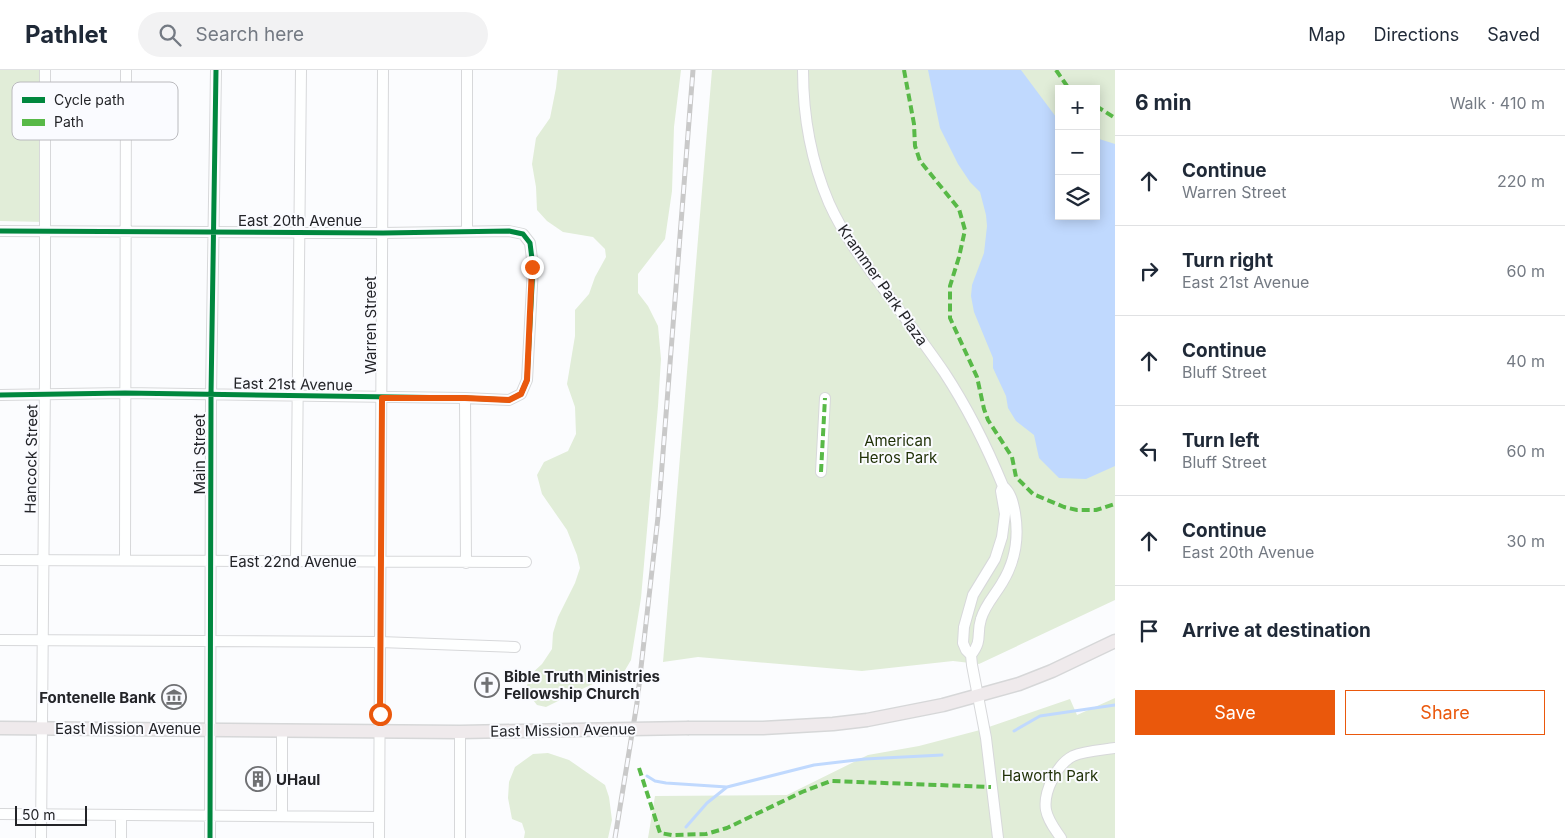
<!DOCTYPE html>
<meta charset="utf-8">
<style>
:root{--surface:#fff;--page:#f2f2f3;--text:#1f2937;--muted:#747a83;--line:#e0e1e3;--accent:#ea580c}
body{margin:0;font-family:Inter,sans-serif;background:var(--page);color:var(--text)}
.controls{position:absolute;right:15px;top:15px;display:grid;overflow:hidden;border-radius:0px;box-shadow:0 2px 12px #0003}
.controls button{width:45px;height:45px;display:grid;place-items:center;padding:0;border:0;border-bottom:1px solid var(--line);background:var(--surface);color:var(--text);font:25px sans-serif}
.scale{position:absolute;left:15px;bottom:12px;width:72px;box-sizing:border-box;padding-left:5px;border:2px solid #232428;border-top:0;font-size:14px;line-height:18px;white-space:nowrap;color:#232428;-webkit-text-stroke:4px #fafbff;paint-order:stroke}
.stop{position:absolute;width:15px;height:15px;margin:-11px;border:4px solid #ea580c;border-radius:50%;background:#fff}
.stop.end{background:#ea580c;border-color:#fff;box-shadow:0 1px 5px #0008}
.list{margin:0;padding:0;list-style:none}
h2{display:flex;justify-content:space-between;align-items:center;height:65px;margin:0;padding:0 20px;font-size:21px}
h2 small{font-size:16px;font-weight:400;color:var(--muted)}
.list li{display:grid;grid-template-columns:32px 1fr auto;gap:15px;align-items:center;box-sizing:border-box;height:90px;padding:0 20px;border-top:1px solid var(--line)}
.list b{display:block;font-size:19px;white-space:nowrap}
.list p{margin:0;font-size:16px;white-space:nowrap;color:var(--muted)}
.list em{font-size:16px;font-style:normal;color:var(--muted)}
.actions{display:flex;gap:10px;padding:15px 20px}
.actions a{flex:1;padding:11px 0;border:1px solid var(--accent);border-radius:0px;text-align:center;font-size:18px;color:var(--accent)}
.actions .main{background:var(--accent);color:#fff}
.icon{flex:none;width:28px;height:28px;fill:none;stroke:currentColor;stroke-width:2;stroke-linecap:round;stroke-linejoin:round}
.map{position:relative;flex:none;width:1115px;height:768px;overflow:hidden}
header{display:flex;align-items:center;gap:30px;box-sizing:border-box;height:70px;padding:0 25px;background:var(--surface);border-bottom:1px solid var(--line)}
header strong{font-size:24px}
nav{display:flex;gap:28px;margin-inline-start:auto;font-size:18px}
.search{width:350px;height:45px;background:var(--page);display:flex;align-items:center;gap:12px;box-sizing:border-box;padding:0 18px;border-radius:28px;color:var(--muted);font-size:19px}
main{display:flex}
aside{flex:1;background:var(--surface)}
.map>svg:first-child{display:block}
</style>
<header>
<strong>Pathlet</strong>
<div class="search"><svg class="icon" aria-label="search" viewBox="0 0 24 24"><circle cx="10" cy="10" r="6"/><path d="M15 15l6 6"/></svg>Search here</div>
<nav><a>Map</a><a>Directions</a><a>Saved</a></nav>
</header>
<main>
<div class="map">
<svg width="1115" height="768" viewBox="0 0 1115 768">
<rect width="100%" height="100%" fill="#fbfcfe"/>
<path fill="#e1edd8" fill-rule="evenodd" d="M0,0H45V152L0,151Z
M558,0H681L674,57L672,121L665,169L638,204V223L648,236L658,256L661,289L658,336L641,528L631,590L624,602C596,611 572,624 546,637L537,635L526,621L529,606L542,594L552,579L553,563L558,547L575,513L580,498L577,485L567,460L542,424L537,405L544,392L568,381L576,364L575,337L567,314L575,266V240L589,224L595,207L606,187L605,179L593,167L563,162L547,151L537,140L536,117L532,94L536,68L550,48L556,18Z
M712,0H1115V530L979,594L953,591L862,601L698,587L663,592ZM1059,19H1096V146H1059Z
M1115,628V768H648L655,726L787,725L868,685L919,676L980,660L1070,629L1077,645Z
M548,683L569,690L605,715L609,727L612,750L608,768H524L525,762L522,753L512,749L508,728L509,712L515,697L533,684Z"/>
<path fill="#c0d9fe" d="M928,0H1021L1059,51V146H1096V68L1115,74V396L1086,409L1059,408L1039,388L1034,365L1016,351L1008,338L1006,326L993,298V288L974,242L971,226L972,215L984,183L987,156L986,145L980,122L970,112L958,94L940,58Z"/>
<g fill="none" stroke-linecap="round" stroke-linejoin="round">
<path stroke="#c0d9fe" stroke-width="3" d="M1014,661L1040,646L1115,635
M647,706L655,711L666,713L727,717L814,695L865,689L942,685
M686,757L707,733L727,717"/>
<defs>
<path id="minor" d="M803,0C803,45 811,91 829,133C846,171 873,204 897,237C913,259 929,280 944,302C967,337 987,377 1003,416L1001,421L1005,444L1002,467L995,489L973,525L964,557L963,573L966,580L971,585
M0,161L383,163L509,161L523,164L530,173L533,197L527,310L521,324L509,330L465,328L125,323L0,325
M467,162V0
M465,328L466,493
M821,402L825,328
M0,490L526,492
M125,490L126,0
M296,491L301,0
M0,570L380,572L515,577
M282,660V746
M460,662V768
M0,744L379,747
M121,746V768
M41,768L45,310V0
M210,768L211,325L216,0
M379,768L383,0
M998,768L986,668L972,595L971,585C983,570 976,565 981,549C985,535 995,525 1002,513C1015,492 1019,467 1015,443C1013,432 1011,423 1003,416
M1061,768C1055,759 1048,751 1046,740C1043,722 1057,694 1073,686C1084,681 1102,680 1115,678"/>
<path id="major" d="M0,658L460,662L573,660
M689,658H763L833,654L867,650L943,635L1019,614L1052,601L1115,571"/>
</defs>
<use href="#minor" stroke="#d7d8da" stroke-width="12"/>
<use href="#major" stroke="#d6d7d8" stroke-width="15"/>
<use href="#minor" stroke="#feffff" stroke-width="10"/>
<use href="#major" stroke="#efeaec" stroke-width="12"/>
<defs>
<path id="rail" d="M615,768L637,633L658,447L693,0"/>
</defs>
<use href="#rail" stroke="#c9c9c9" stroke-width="5"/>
<use href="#rail" stroke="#fafbff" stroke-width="3" stroke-dasharray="9" stroke-linecap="butt"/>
<defs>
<path id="major-bridge" d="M573,660L689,658"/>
</defs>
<use href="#major-bridge" stroke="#d6d7d8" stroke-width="15" stroke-linecap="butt"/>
<use href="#major-bridge" stroke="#efeaec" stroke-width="12"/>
<path stroke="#58b947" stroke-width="4" stroke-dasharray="8 4" stroke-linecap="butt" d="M904,0L914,54L915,76L920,91L959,139L965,160L959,187L950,216V248L977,307L984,339L988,350L1012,387L1016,407L1033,424L1064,437L1077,440H1096L1115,434
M1056,0L1067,16L1071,19
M1096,36L1115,48
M821,402L825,328
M639,698L660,763L672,765L706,764L727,758L802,722L831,711L991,717"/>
<defs>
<path id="cycleway" d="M0,161L383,163L509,161L523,164L530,173L533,197L527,310L521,324L509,330L465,328L125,323L0,325
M210,768L211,325L216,0"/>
</defs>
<use href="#cycleway" stroke="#fafbff" stroke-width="8"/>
<use href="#cycleway" stroke="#00873e" stroke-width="5"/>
</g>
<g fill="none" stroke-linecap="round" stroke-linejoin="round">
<path stroke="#ea580c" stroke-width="6" d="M380,644L382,328H465L509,330L521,324L527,310L532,197"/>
</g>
<defs>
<symbol id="church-ring" viewBox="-11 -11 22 22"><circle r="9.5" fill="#fafbff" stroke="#6f7073" stroke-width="1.5"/><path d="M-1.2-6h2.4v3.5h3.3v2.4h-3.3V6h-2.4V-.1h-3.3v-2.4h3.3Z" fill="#6f7073"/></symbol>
<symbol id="museum-ring" viewBox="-11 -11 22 22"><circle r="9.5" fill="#fafbff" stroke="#6f7073" stroke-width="1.5"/><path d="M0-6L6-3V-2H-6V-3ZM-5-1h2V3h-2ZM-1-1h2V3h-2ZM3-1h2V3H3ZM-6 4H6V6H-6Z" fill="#6f7073"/></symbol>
<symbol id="building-ring" viewBox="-11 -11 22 22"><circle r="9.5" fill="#fafbff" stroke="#6f7073" stroke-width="1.5"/><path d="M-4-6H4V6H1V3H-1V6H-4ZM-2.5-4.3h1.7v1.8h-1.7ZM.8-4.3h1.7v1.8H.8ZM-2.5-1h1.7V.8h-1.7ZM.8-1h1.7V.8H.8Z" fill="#6f7073"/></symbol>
</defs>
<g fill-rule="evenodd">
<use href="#church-ring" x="473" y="601" width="28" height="28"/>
<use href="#museum-ring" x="160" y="613" width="28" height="28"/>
<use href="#building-ring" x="244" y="695" width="28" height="28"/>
</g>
<g text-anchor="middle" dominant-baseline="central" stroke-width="4" stroke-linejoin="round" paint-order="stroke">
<g font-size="15" fill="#232428" stroke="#fafbff">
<text x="300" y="150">East 20th Avenue</text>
<text transform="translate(883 215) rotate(55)">Krammer Park Plaza</text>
<text transform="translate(370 255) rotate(-90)">Warren Street</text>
<text transform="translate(293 314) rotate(1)">East 21st Avenue</text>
<text transform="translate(199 384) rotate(-90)">Main Street</text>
<text transform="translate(31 389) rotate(-89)">Hancock Street</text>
<text x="293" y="491">East 22nd Avenue</text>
<text x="128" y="658">East Mission Avenue</text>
<text transform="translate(563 660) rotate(-1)">East Mission Avenue</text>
</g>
<g font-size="15" fill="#1f3006" stroke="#fafbff">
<text x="898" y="370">American<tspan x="898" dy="17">Heros Park</tspan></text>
<text x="1050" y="705">Haworth Park</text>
</g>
<g font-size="15" font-weight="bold" fill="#232428" stroke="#fafbff" text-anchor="start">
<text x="504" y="606">Bible Truth Ministries<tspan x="504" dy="17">Fellowship Church</tspan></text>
<text x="156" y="627" text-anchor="end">Fontenelle Bank</text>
<text x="276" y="709">UHaul</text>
</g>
</g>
<rect x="12" y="12" width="166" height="58" rx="8" fill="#fafbff" stroke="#bababe" stroke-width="1"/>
<rect x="22" y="27" width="23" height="6" fill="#00873e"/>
<rect x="22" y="49" width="23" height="7" fill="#58b947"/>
<g font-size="14" fill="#232428">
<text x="54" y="35">Cycle path</text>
<text x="54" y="57">Path</text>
</g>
</svg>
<div class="controls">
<button>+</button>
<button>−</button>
<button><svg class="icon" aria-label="layers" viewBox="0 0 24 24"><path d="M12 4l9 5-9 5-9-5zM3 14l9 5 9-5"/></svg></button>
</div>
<div class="scale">50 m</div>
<div class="stop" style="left:380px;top:644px"></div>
<div class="stop end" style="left:532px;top:197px"></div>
</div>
<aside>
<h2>6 min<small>Walk · 410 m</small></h2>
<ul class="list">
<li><svg class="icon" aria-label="ahead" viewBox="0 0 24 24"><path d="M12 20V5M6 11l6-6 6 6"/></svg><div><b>Continue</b><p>Warren Street</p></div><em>220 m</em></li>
<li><svg class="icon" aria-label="right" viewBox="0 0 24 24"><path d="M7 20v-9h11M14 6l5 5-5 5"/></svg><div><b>Turn right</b><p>East 21st Avenue</p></div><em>60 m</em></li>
<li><svg class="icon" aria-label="ahead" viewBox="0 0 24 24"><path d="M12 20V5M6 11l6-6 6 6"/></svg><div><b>Continue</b><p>Bluff Street</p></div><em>40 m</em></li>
<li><svg class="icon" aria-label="left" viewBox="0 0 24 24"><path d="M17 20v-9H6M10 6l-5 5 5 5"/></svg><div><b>Turn left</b><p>Bluff Street</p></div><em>60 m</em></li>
<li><svg class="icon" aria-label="ahead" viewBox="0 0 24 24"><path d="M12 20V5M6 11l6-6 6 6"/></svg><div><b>Continue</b><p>East 20th Avenue</p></div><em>30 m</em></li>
<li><svg class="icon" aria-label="arrive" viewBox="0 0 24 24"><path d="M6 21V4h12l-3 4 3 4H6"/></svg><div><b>Arrive at destination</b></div></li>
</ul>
<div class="actions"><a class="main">Save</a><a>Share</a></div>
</aside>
</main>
